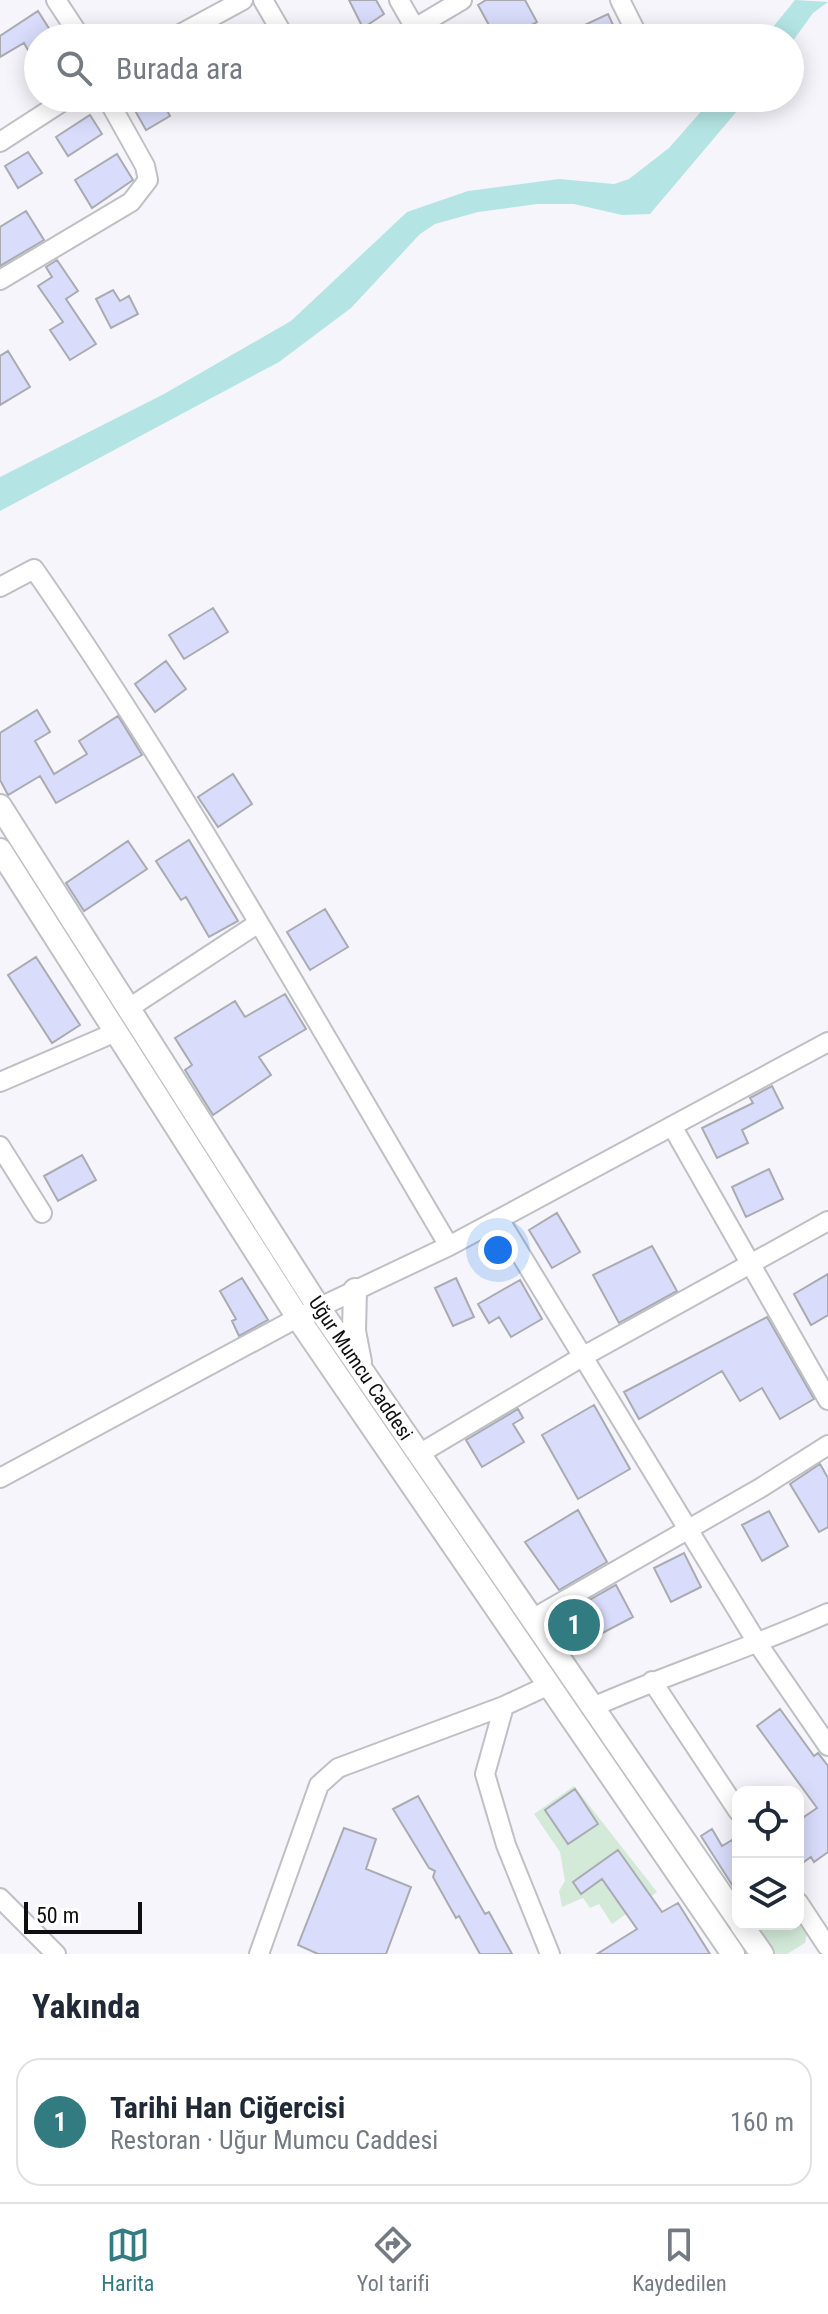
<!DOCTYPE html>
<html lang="tr">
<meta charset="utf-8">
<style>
:root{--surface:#fff;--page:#f6f6f7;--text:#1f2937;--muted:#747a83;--line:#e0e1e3;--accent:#327b81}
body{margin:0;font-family:"Roboto Condensed",sans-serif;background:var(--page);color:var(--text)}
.controls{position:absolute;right:24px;bottom:24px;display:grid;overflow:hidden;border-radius:16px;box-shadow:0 4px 20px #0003}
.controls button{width:72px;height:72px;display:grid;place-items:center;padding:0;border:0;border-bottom:2px solid var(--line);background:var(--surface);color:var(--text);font:40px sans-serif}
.scale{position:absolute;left:24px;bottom:20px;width:118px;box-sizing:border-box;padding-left:8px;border:4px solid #0f0f11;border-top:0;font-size:22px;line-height:28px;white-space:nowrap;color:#0f0f11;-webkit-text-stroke:6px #fff;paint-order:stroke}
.you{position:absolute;left:498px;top:1250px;width:28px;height:28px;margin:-20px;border:6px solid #fff;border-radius:50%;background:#1a73e8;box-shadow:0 0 0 12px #1a73e833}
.badge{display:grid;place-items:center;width:52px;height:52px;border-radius:50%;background:var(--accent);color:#fff;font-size:26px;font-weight:700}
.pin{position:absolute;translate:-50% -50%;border:4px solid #fff;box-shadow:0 2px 8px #0006}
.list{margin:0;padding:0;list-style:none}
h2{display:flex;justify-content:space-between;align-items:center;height:104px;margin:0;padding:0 32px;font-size:34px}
h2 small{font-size:26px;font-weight:400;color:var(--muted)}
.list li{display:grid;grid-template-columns:52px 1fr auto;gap:24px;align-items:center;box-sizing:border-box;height:128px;margin:0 16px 16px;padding:0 16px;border:2px solid var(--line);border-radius:24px}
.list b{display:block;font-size:30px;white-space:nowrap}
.list p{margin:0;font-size:26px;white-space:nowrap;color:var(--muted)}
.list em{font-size:26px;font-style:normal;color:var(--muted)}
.icon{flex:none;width:44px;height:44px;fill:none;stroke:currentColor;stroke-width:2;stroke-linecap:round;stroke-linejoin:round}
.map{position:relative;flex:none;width:828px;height:1954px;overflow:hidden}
.search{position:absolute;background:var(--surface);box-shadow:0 4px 20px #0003;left:24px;right:24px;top:24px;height:88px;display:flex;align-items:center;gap:20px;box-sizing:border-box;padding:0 28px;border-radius:44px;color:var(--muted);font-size:30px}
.sheet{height:248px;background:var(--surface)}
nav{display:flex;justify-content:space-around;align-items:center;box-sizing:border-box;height:112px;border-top:2px solid var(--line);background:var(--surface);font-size:22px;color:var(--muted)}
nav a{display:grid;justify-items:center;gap:4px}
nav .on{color:var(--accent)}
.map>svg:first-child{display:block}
</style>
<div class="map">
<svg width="828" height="1954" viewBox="0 0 828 1954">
<rect width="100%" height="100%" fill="#f5f5fb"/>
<path fill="#d4ead9" d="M574,1786L657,1892L612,1924L599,1904L590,1908L583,1898L562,1907L559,1891L565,1881L560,1852L534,1814Z
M798,1913L808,1928L805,1943L787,1954H767L746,1924H798Z"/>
<path fill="#b4e5e4" d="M795,0L828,2L813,13L790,45V38H764Z
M713,98H748L650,214L622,215L574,204H537L478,212L435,224L420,234L351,308L279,362L0,511V477L164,394L291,321L407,212L468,191L559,179L614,184L629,179L669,148Z"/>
<path fill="#d9ddfb" stroke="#aaabb0" stroke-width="2" d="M349,0H376L384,14L363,28Z
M486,0H525L537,22L508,38H496L478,5Z
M38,11L55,38H38V68L24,43L0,57V36Z
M608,14L619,38H557Z
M128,98H160L170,116L146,130Z
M90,115L102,134L68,156L56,137Z
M28,152L42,173L18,188L5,166Z
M117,154L133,180L92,208L75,180Z
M26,211L44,240L0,266V227Z
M57,260L78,291L66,299L96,344L70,360L50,330L63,322L38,286L52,277L46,267Z
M113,290L120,301L129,296L138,314L111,328L96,299Z
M8,351L30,387L0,405V356Z
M213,608L228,632L184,659L169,635Z
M166,661L186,689L155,712L135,684Z
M37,710L50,732L35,741L54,774L87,754L79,741L118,716L142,755L56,803L40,776L8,795L0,780V733Z
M233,774L252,804L218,827L198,797Z
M189,840L238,921L209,937L186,897L181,900L156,861Z
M128,841L147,869L84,911L66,883Z
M325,909L348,947L310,970L287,932Z
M36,957L80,1025L52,1043L8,975Z
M285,994L306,1029L259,1057L271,1075L213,1115L185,1070L192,1065L175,1038L235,1001L245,1017Z
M772,1086L783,1108L742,1130L748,1143L717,1158L702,1128L753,1103L750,1098Z
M82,1155L96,1180L58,1201L44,1176Z
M769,1169L783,1199L746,1217L732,1187Z
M557,1213L580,1252L552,1268L529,1230Z
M652,1246L677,1291L619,1323L593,1275Z
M828,1274V1315L811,1325L794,1294Z
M242,1278L268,1320L239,1336L232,1321L236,1319L220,1291Z
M456,1278L474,1317L453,1326L435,1288Z
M520,1280L542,1319L511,1337L499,1317L489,1323L478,1304Z
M767,1317L814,1399L780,1419L762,1388L740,1401L722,1371L639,1419L624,1392Z
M594,1405L630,1469L578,1499L542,1435Z
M518,1409L523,1418L513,1424L524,1442L482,1467L466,1440Z
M820,1464L828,1478V1527L819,1532L790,1484Z
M578,1510L607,1562L559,1590L525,1542Z
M769,1511L788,1546L762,1561L742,1525Z
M684,1553L701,1587L671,1602L654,1568Z
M616,1585L633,1617L572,1649L556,1619Z
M780,1709L814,1756L818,1753L828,1766V1852L814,1862L811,1857L798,1866V1821L817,1808L757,1726Z
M575,1789L598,1824L568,1844L545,1810Z
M418,1796L485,1914L489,1912L512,1954H480L459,1916L456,1918L433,1877L435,1871L429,1868L393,1809Z
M344,1828L376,1839L366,1869L411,1887L386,1954H318L298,1945Z
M712,1829L722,1846L732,1840L738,1849V1894L701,1836Z
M618,1850L662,1912L678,1903L710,1954H597L637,1929L602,1879L581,1894L573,1882Z"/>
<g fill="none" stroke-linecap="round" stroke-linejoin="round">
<defs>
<path id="minor" d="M56,0L81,38
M263,0L285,38
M399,0L415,28
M620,0L636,32
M173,38L243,0
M398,38L462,0
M0,142L68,98
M0,280L131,202L148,180L145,166L107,98
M0,587L34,569C184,785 315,1020 449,1246
M129,1008L257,924
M0,1082L116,1032
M672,1126L828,1400
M0,1146L42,1213
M499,1219L758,1644L828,1746
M419,1454L582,1357L828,1221
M0,1478L297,1318L449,1246L828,1042
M532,1619L762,1487L828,1445
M652,1681L738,1811
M504,1706L485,1774L506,1845L550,1954
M593,1707C670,1673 751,1648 828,1613
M0,1898L56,1954
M798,1902L827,1946
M259,1954L319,1785L338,1768L504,1706L549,1685"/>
<path id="tertiary" d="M0,806L319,1308L738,1919
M0,850L304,1327L733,1954
M355,1290L354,1331L360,1362
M741,1924L762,1954"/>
</defs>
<use href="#minor" stroke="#bfc0c5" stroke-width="22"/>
<use href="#tertiary" stroke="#bfc0c5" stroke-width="26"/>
<use href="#minor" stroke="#fff" stroke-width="18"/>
<use href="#tertiary" stroke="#fff" stroke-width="22"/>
</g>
<g text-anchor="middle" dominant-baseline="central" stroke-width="6" stroke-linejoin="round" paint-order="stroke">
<g font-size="20" fill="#0f0f11" stroke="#fff">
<text transform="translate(361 1368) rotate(56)">Uğur Mumcu Caddesi</text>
</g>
</g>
</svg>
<div class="controls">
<button><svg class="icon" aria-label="locate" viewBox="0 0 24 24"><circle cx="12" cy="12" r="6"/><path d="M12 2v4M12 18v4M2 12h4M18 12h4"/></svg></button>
<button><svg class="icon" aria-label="layers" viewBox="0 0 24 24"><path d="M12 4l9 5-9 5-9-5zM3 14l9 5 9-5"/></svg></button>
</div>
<div class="scale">50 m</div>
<div class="you"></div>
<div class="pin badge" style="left:574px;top:1625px">1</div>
<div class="search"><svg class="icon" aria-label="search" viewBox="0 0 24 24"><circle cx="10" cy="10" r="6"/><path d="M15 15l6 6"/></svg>Burada ara</div>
</div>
<section class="sheet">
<h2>Yakında<small></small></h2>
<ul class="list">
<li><span class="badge">1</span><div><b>Tarihi Han Ciğercisi</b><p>Restoran · Uğur Mumcu Caddesi</p></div><em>160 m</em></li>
</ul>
</section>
<nav>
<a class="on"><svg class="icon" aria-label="map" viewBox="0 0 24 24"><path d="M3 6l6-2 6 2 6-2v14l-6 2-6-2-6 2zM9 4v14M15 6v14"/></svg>Harita</a>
<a><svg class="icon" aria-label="directions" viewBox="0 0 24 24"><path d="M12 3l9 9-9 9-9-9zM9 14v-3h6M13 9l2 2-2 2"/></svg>Yol tarifi</a>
<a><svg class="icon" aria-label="saved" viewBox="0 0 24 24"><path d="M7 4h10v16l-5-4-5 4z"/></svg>Kaydedilen</a>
</nav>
